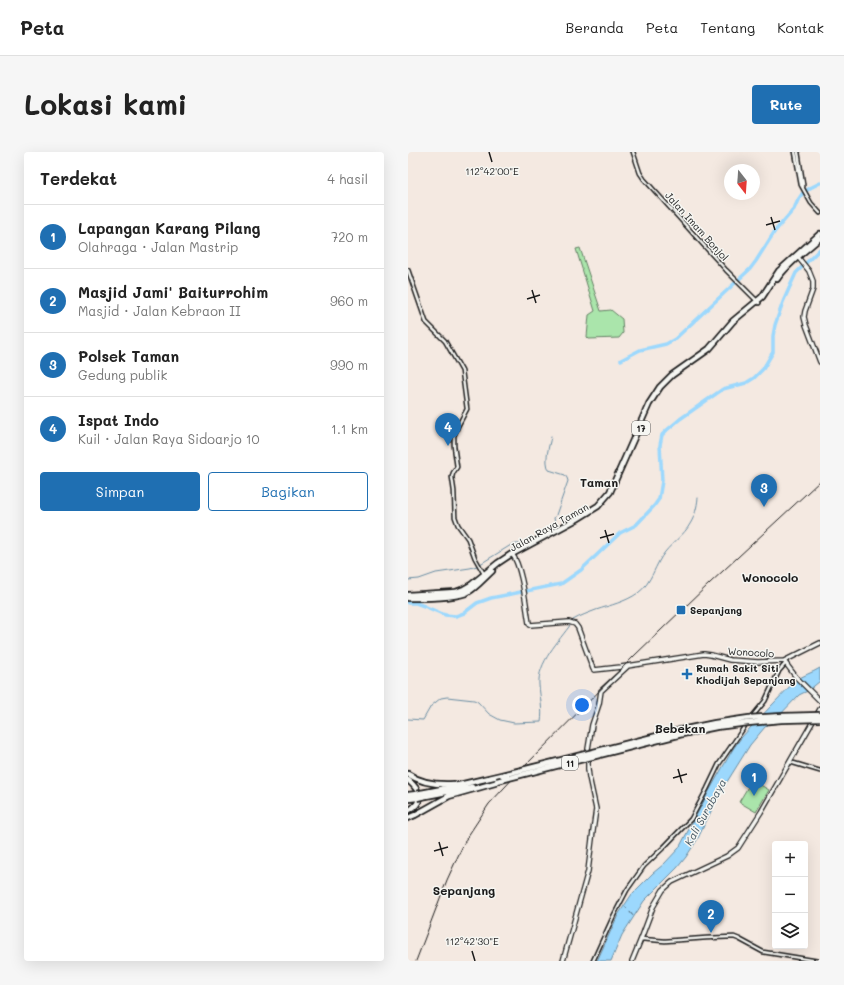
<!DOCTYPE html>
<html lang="id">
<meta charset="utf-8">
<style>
:root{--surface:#fff;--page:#f6f6f6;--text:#222;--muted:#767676;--line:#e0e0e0;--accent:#1f6fb2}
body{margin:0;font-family:Mali,sans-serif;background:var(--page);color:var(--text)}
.controls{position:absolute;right:12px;bottom:12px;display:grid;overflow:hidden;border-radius:4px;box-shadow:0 4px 16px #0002}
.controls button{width:36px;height:36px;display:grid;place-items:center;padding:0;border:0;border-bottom:1px solid var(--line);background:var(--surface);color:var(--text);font:20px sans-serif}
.compass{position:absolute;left:316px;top:12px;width:36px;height:36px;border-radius:50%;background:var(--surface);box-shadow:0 4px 16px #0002;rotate:163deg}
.you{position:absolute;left:174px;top:553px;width:14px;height:14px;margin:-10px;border:3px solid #fff;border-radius:50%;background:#1a73e8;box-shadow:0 0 0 6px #1a73e833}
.badge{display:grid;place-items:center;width:26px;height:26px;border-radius:50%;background:var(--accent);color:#fff;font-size:13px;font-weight:700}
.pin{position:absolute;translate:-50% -33px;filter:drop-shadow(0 1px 2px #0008)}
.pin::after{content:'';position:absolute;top:21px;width:14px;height:12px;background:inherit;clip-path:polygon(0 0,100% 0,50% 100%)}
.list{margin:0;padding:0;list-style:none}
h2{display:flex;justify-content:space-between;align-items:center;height:52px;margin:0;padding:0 16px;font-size:17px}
h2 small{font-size:13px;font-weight:400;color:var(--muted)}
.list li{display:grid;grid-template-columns:26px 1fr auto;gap:12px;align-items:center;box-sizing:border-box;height:64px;padding:0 16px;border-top:1px solid var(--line)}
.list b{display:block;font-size:15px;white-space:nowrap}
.list p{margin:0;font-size:13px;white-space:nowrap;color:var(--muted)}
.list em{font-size:13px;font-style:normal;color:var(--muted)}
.actions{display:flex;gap:8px;padding:12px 16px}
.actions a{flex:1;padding:9px 0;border:1px solid var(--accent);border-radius:4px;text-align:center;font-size:14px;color:var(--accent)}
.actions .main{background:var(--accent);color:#fff}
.icon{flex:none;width:22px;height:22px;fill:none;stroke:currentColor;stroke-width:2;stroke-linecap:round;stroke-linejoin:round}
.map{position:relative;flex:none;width:412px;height:809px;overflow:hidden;border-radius:4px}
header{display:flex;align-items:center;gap:24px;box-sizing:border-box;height:56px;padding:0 20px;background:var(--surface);border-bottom:1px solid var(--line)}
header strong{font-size:19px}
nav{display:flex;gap:22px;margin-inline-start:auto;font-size:14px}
.intro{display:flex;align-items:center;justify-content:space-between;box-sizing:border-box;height:96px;padding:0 24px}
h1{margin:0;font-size:28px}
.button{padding:10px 18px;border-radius:4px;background:var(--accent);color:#fff;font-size:14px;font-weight:700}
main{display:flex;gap:24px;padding:0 24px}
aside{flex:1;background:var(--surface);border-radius:4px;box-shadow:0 4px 16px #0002}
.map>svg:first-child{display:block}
</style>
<header>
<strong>Peta</strong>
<nav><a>Beranda</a><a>Peta</a><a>Tentang</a><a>Kontak</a></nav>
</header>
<div class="intro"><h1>Lokasi kami</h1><a class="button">Rute</a></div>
<main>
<aside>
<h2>Terdekat<small>4 hasil</small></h2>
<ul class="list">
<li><span class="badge">1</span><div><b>Lapangan Karang Pilang</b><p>Olahraga · Jalan Mastrip</p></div><em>720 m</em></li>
<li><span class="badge">2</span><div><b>Masjid Jami' Baiturrohim</b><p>Masjid · Jalan Kebraon II</p></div><em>960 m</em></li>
<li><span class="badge">3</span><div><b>Polsek Taman</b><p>Gedung publik</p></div><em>990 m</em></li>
<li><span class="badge">4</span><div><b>Ispat Indo</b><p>Kuil · Jalan Raya Sidoarjo 10</p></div><em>1.1 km</em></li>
</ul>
<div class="actions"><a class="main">Simpan</a><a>Bagikan</a></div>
</aside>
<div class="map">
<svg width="412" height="809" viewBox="0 0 412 809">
<rect width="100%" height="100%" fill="#f4e9e1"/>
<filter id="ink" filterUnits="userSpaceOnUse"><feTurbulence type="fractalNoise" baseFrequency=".025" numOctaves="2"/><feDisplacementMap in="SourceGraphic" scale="8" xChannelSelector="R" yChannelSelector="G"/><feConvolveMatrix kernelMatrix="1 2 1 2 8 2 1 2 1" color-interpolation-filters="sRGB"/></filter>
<g filter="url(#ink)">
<path fill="#aae5ab" stroke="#638064" d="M172,96L193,159L203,158L214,167L215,181L211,186L181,187L179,185L181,163L187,159L168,97Z
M344,628L361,638L348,660L331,650Z"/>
<path fill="#9cd8fd" stroke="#698da3" d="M412,516V529L400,539L395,541L391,543L367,568L357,575L342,593L312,641L289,688L278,705L269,716L236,749L214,783L203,809H189L210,763L224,742L245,721L256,712L271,696L300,641L325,597L333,586L343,575L387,529C395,523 404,521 412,516Z"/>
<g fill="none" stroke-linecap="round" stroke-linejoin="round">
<path stroke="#698da3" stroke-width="1" d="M0,428L11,427L28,421L62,416L69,414L103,393C108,392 111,391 115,393L148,375L146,366L148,363L160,329L159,326L157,323L141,318C136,308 141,295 143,285
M164,469L165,468C172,464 180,461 188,458C203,453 217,450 230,441C244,431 247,412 257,400C265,390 276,383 282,372C287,364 289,355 290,346
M0,567L15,568L23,554L33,546L39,545L66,548L70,550L81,562L92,568L106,571L133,570C135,558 132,545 131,533C129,511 151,489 163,472"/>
<path stroke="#9cd8fd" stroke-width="3.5" d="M213,208L232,198L258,192L267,187L342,117L348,109L367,79L386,57L390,48L394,42L402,36L412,31
M0,451H8L16,454L37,463L48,464L56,461L69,451L83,446L153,432L173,418L212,381L228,373L246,354L251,347L254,329L252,293L254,283L259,278L272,267L315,237L338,231L346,226L355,217L365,200V184L367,173L375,150L388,121L412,97"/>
<path stroke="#425460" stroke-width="1" stroke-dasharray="5 4" stroke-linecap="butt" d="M216,753L226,765"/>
<defs>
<path id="minor" d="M225,0L232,21L236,27L318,118L351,151
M387,0L393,33L403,51L412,61
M390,0L395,32V35
M0,118L18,170L37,189L54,219L59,257L50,274L46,284V294L49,315L45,321L44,325L46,339L47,365L50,373L60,387L67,406L76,422
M343,566L357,549L371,519L378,511
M382,610L412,619
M233,787L257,789L298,786L326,785L331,787L355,800L410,809
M185,809L206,763L219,738L236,714L256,695L283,667L299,637L311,612L339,571"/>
<path id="major" d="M389,104L401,119L405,129V137L397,159L396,165L398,173L412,210
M104,402C114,414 118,454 121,471L122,473L161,470L167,472L170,476L185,517L186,518L213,515L296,502L303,503L322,508L350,510L376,509L412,491
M376,509L388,525L412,549
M155,809L180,719L185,679L188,657L181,625L180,617V597L184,573L191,552L193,539L220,514
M224,809L233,787L245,755L255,738L264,730L319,704L330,696L353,660L412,557"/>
<path id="highway" d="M369,127C378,113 399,97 412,86
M0,443L48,440L56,437L63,433L90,411L102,403L169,367L190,354L202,340L241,252L252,235L264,223L301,197L325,169L354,145L371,119L412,82
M0,446C13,446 50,446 60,440C69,435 76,426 84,419
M0,622C13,631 31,633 46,632
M0,628C13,639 17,650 0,659
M13,641L34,637L94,623
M0,643L9,642
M13,645L64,635
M0,647L9,646
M0,666L7,663L41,644L87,631"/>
</defs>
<use href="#minor" stroke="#1c1c1c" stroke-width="5.5"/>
<use href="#major" stroke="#1c1c1c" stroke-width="6"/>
<use href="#highway" stroke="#1c1c1c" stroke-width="8"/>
<use href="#minor" stroke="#f6f6f2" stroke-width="2.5"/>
<use href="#major" stroke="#f6f6f2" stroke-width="3.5"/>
<use href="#highway" stroke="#f6f6f2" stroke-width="4.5"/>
<path stroke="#1c1c1c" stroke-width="1" d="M8,809L39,728L50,704L58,687L81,652L111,620L227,503L302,431L412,329"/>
<defs>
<path id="highway-bridge" d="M94,623L273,578L307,571L341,566L375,564L412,563
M89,629L274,582L308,575L340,571L373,568L412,567
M9,642L13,641
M9,646L13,645"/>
</defs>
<use href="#highway-bridge" stroke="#1c1c1c" stroke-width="8" stroke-linecap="butt"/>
<use href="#highway-bridge" stroke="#f6f6f2" stroke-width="4.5"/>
</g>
</g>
<path fill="none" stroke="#1c1c1c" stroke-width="1.5" d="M81,0L84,10M363,65L367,78M358,73L372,69M124,138L128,151M119,147L132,143M197,378L201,391M192,386L206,382M270,617L274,631M265,626L279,622M31,690L35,704M26,699L40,695M64,799L67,809"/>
<g fill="#1f6fb2" stroke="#f6f6f2" stroke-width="1.5">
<rect x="268" y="453" width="10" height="10" rx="2"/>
<path d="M277 516h4v4h4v4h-4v4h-4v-4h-4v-4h4z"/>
</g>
<g text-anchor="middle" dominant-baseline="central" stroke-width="3" stroke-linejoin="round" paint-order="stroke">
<g fill="#f6f6f2" stroke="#5d5d5c" stroke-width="1">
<rect x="224" y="269" width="18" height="14" rx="3"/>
<rect x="154" y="604" width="16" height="14" rx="3"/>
</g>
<g font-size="9" font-weight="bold" fill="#1c1c1c">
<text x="233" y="276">17</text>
<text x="162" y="611">11</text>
</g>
<g font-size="10" fill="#1c1c1c" stroke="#f6f6f2">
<text transform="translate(289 74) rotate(48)">Jalan Imam Bonjol</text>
<text transform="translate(141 375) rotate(-29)">Jalan Raya Taman</text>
<text transform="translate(343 500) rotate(3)">Wonocolo</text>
</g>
<g font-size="10" font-weight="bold" fill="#1c1c1c" stroke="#f6f6f2" text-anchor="start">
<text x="282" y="458">Sepanjang</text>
<text x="288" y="516">Rumah Sakit Siti<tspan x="288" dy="12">Khodijah Sepanjang</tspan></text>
</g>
<g font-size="11" font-style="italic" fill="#425460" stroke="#f6f6f2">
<text transform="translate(297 660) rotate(-61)">Kali Surabaya</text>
</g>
<g font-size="12" font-weight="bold" fill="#1c1c1c" stroke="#f6f6f2">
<text x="191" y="330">Taman</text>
<text x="362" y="425">Wonocolo</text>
<text x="272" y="576">Bebekan</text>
<text x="56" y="738">Sepanjang</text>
</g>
</g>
<g font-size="10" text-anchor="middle" fill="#1c1c1c" stroke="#f6f6f2" stroke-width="3" stroke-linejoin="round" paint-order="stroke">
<text x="84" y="23">112°42'00"E</text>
<text x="64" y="793">112°42'30"E</text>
</g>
</svg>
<div class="controls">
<button>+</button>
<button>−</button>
<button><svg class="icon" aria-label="layers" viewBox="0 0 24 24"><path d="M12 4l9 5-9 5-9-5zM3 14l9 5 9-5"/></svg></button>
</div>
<svg class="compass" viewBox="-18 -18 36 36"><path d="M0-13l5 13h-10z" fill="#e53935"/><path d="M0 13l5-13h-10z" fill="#767676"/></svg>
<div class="you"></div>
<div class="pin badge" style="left:346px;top:644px">1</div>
<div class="pin badge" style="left:303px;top:781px">2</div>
<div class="pin badge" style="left:356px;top:355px">3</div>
<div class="pin badge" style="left:40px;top:294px">4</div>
</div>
</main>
